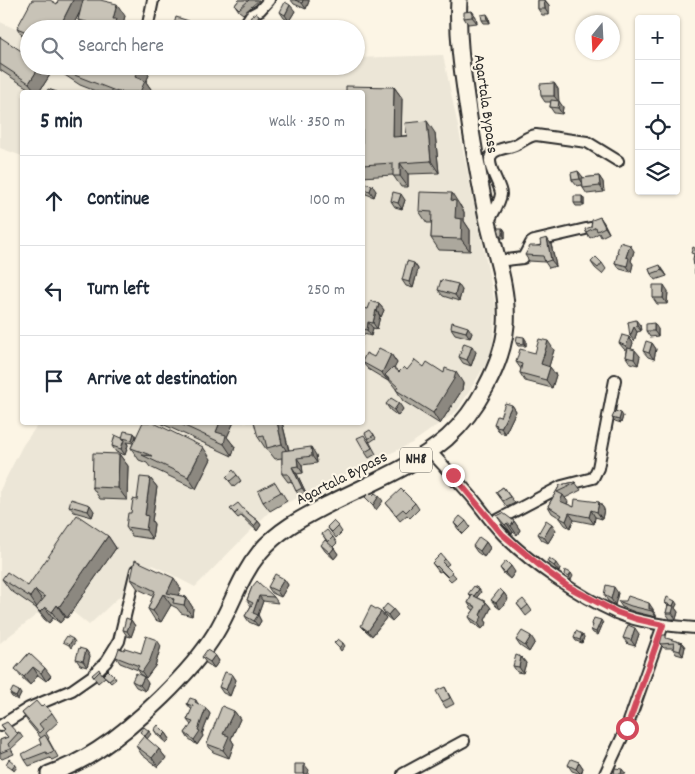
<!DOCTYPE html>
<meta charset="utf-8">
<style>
:root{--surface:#fff;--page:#f2f2f3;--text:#1f2937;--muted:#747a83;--line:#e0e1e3}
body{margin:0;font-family:Dekko,sans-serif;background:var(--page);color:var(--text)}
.controls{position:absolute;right:15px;top:15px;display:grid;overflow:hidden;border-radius:5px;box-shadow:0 1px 4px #0004}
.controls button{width:45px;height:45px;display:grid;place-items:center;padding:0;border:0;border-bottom:1px solid var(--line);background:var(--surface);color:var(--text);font:25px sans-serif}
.compass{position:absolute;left:575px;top:15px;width:45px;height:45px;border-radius:50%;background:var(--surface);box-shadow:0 1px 4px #0004;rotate:198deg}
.stop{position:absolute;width:15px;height:15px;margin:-11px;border:4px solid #d1495b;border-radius:50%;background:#fff}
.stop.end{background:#d1495b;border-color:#fff;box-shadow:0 1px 5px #0008}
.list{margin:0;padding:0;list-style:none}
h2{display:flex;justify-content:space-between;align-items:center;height:65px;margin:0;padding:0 20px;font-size:21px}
h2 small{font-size:16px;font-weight:400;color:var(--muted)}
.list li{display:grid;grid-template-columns:32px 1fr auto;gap:15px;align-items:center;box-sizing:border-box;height:90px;padding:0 20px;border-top:1px solid var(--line)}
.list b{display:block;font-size:19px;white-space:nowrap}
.list em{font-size:16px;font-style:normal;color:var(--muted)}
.icon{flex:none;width:28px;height:28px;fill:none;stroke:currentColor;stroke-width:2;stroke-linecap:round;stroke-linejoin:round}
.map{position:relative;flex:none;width:695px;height:774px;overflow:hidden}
.search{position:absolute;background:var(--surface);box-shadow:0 1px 4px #0004;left:20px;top:20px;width:345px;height:55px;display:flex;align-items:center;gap:12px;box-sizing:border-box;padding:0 18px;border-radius:28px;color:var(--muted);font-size:19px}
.panel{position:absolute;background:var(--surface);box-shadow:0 1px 4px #0004;left:20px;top:90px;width:345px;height:335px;border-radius:5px}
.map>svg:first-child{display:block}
</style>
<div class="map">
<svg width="695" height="774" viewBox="0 0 695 774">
<rect width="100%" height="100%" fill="#fcf5e5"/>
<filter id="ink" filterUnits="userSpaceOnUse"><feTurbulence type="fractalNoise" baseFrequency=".02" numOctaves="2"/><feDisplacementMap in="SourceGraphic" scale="10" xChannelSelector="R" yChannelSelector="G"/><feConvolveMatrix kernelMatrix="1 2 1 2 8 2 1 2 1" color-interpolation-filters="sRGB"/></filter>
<g filter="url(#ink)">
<path fill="#ece6d7" d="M0,22L29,35V66H356V58L443,55L496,308L492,354L457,411L412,443L270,511L195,587L153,565L89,625L57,599L0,643V490L23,445L39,423L362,422V92H22V156L0,148Z"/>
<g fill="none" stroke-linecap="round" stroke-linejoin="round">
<defs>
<path id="minor" d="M147,29L153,0
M242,29L251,15L260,10L269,0
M488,223C492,214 500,204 501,194C501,184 483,162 493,153C498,148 509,148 515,145C523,141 528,136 536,135L587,142L618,161
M497,261L523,258L531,243L534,241L590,228
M430,451C444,466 458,481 471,496C482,509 491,523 503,535C531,564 579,596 616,613C641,623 669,626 695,628
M492,523L562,486L593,478L598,468L615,380
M0,726L29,708L72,690L92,676L106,662L119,641L136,570
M403,774L464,741
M605,774L627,727L663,625"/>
<path id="highway" d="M49,774C66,768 83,760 98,750C136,725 191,673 215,634C232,607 238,579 260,552C277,531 302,518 325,506C366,485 412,468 447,438C476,412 503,364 506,325C509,286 492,246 485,208C478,173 472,139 467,104C462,69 457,35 459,0"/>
</defs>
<use href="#minor" stroke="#2b2b2b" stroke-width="14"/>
<use href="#highway" stroke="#2b2b2b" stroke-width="19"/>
<use href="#minor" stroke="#fcf5e5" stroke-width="10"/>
<use href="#highway" stroke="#fcf5e5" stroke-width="15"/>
</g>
<path fill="#aca89d" stroke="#2b2b2b" d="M239,0H259L243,14L239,11L235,5Z
M291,0H309V1L306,9L294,4Z
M538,0H545L549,5V15H542L538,9Z
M57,4L125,16L122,27L123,29H84L78,20L81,10L71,29H29V40L24,38L17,28Z
M295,11L289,21L284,18L280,12Z
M472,11L476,17L477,23L468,24L464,18Z
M489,17L490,23H484L482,20Z
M0,37L29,66H142L149,75L146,82L153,92H98L80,85L57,70L55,67L39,92H34L0,70Z
M320,66H328V67L322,69Z
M554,83L558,89V101L563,107L562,114L554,113L550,107L551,102H545L541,96Z
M394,87L402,98L401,136L435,133L439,173L408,174V187H401L393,175L362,177V92Z
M578,171L583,178L599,176L603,182L604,192L587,194L583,188L582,185L577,186L572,180Z
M362,185L376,191L374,197L366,194L362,190Z
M582,196L584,199V206H576L574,203Z
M405,200L402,209L395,207L391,201Z
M460,205L464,212V221L470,230V251L439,250L431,238L432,223H427L419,211Z
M600,217L604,223L609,233L601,237L599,233L590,238L586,232Z
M503,228L505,231V238H502L500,235Z
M551,244L556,266L549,268L545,262L529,261L525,255L541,246Z
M634,251L631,261L633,264L631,272L620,269L615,263L618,253L617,252Z
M591,262L602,263L606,269L602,274L595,268Z
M414,263L418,269L413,288L406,286L402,280Z
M649,269L664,271L667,276L655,280L651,274Z
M438,290H462L459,301L443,296Z
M668,291L667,304H657L653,298Z
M379,304L384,310L381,317L380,316L377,329L373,328L371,336L364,334L362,332V314L368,309Z
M628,322L640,325L641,331L637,332L634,341Z
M451,328L472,333L470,338L455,334Z
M658,329V336L650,337L646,331Z
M629,337L633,343L631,349L640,356L638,365L630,363L626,357L627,351L624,349L619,343Z
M526,340V346H518L516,343Z
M652,343L656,349L654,359L648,357L643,351Z
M554,350L549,366L556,375L552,388L525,381L520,373L521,369L516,362L535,353Z
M476,352L471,366L463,363L459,357Z
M391,354L397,363L394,368L399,372L424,367L444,373L463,383L462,390L440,424L403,401L396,389L389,380L388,381L368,369L362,362L374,357Z
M386,404L403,409L398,416L390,410Z
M512,405L516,411L505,434L500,433L494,424Z
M623,416L621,423L615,421L612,418Z
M158,422H234L227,437L235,447L232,456Z
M282,422L289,450L316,455L317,463L302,465L303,473L297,474L307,495L301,498L296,491L292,481L288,482L282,474V458L275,459L267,449H266L258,437Z
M134,433L136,436L135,439L211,459L196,489L150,467L147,463L139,460L131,448L133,443L127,442L128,445L125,455L116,452L112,446L122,438Z
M373,433L376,438L370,442L368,439Z
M369,441L376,454L369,458L365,452Z
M119,454L128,466L127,500L100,499L92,487Z
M436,466L449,480L453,486L452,487Z
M237,475L241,481L234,487L226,477Z
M150,478L157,487L152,521L154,524L152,539L132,536L126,527L131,513L137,500Z
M575,482L581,490L565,498L568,502L567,504L574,507L599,502L604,509L602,519L595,517L594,524L574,520L570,528L565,525L560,518L552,513L548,506L560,485Z
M503,487L515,503L507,507L496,492Z
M281,491L287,501L270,511L263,502Z
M386,503H415L419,509L410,518L407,515L400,521Z
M69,506L94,511L92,517L74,512Z
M230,509L244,510L258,521L261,525L257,531L241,516L238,518Z
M497,516L514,521L520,530L517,535L513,532L512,534L503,525Z
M466,521L470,527L463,534L458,529L454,523Z
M338,526L342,532L336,538L327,527Z
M556,530L548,543L542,540L538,534Z
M322,534L333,537L337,543L333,547L338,554L334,559L325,551L321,545L328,543Z
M108,536L116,548L67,618L65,617L60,623L53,618L49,623L44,619L36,608L10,590L2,579L28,586Z
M486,542L490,548L484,557L477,552L473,546Z
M445,559L449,564L446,566L456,577L451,581L441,571L439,572L432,563Z
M547,561L560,569L559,572L551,567Z
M500,568L515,572L510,579L504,574Z
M131,579L181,589L178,595L186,597L193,608L192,616L181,613L177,608L171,605L161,622L155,620L148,609L153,596L138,589Z
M284,579L288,585L281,597L272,593L268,587Z
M252,587L274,597L278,603L263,601L258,615L261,621L258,626L249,622L245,616L251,606L247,600Z
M481,592L477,597L486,602L491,608L485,620L487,623L482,629L473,623L469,617L474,610L472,609L468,603L471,597L468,594Z
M504,593L508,599L500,609L496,606L491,600Z
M618,593L615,605L608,601L604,595Z
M618,601L653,609V611L656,615V617L635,612L622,607Z
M665,603L677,604L675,608L678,612L676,619H670L666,613L668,606Z
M517,604L528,605L532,611L526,616Z
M382,610L398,615L392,621L386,616Z
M381,612L386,618L372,636L366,631L361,626Z
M131,620L135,626L131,637L127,636L123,630Z
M603,623L598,635L593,633L591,630L593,626L592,624Z
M582,634L584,637L582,643L576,641L574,638Z
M639,634L635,646L628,644L623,638Z
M669,639L682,643L685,647L683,656L676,654L673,649V648H664L660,644Z
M516,640L535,642L529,652L520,646Z
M161,646L155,666L146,678L141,675L138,670L120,663L116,657L124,650L141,653Z
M86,650L90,656L87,667L80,665L76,659Z
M29,653L51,676L46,681L38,675L30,685L21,677L15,669Z
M215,655L219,661L214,668L206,663L202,657Z
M521,657L526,663L523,673L517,672L513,666Z
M100,671L103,675L114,676L116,679L111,683L105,677L98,683L92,675Z
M232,674L236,680L230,696L223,693L219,687Z
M132,681L148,683L145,691L136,687Z
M445,687L454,704L446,708L442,702Z
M10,694H21L18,700L12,697Z
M196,700L198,704L206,708L210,714L202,734L203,736L197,745L188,738L185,733L191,725L187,720L192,710L187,704Z
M41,707L52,713L58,722L46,733L49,738L48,739L58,757L52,760L50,758L29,766L25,760L41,744V738L28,722L22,713Z
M234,711L240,719L231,739L234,744L229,758L213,752L207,744Z
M1,725L17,733L19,732L23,738L11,749L14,754L2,759L0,757V740L8,737L3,731L5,730Z
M154,730L166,733L170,739L166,743L158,736Z
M136,746L159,749L166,758L158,767L142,755Z
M579,762L583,768L581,774L572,771L568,765Z"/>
<path fill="#8c8880" stroke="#2b2b2b" d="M73,0H86L71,29H60L59,28Z
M303,0H309V1L306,9L302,3Z
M544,0L549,5V15L545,9Z
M117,4L125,16L122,27L123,29H114L113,19Z
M290,5L295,11L289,21L285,15Z
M472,11L476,17L477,23L472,17Z
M487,14L489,17L490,23L488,20Z
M259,15L262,20L258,29H252Z
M189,21L193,27V29H187Z
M40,66H54L55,67L39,92H36L29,83Z
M139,66H142L149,75L146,82L153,92H140L135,77Z
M554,83L558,89L559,102L554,96Z
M394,87L402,98L401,148L393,137Z
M559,101L563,107L562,114L558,108Z
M427,121L435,133L439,173L431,161Z
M400,163L408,174V187L400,176Z
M578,171L583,177L584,185L580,179Z
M599,176L603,182L604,192L600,186Z
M372,185L376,191L374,197L370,191Z
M452,193L464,212V221L470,230V251L461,239L455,218L451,200Z
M401,194L405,200L402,209L398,203Z
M582,196L584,199V206L582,203Z
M600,217L604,223L609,233L605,227Z
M503,228L505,231V238L503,235Z
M547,238L551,244L556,266L551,260Z
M630,245L634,251L631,261L633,264L631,272L627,266L626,257Z
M414,263L418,269L413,288L409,282Z
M660,265L664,271L667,276L662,270Z
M458,284L462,290L459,301L455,295Z
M664,285L668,291L667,304L663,298Z
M379,304L384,310L381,317L377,311Z
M376,310L380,316L377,329L373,323Z
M636,320L640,325L641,331L637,326Z
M368,322L373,328L371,336L367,330Z
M654,323L658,329V336L654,331Z
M468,327L472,333L470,338L466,332Z
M634,327L637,332L634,341L630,336Z
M524,337L526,340V346L524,344Z
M629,337L633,343L630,352L626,346Z
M548,341L554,350L547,373L541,364Z
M652,343L656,349L654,359L649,353Z
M472,346L476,352L471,366L467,360Z
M635,350L640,356L638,365L634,359Z
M391,354L397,363L389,379L385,375L389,380L388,381L382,373Z
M550,367L556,375L552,388L546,380Z
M456,372L463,383L462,390L440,424L433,413Z
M399,403L403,409L398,416L394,410Z
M512,405L516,411L505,434L501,428Z
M621,413L623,416L621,423L619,420Z
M220,422H234L227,437L235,447L232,456L216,432Z
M277,422H282L290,456L282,444Z
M134,433L136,436L134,443L132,440Z
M124,439L128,445L125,455L121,449Z
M203,447L211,459L196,489L188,477Z
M311,447L316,455L317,463L312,456Z
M119,454L128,466L127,500L118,488Z
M297,458L302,465L303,473L298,466Z
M292,467L297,474L307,495L302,488Z
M150,478L157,487L152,521L154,524L152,539L146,530L145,515Z
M563,495L568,502L564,508L560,501Z
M379,496L383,501L376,510L373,505Z
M599,502L604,509L602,519L597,512Z
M90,505L94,511L92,517L88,511Z
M591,510L595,517L594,524L589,517Z
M569,513L574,520L570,528L566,521Z
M258,521L261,525L257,531L254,526Z
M514,521L520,530L517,535L511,526Z
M507,523L513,532L512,534L505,525Z
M552,524L556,530L548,543L544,537Z
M108,536L116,548L67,618L59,607Z
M486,542L490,548L484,557L480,551Z
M334,548L338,554L334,559L330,553Z
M556,563L560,569L559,572L554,566Z
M511,566L515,572L510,579L505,573Z
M571,573L573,576L571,580L569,577Z
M174,578L181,589L175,602L167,593Z
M284,579L288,585L281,597L277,591Z
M614,587L618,593L615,605L611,599Z
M479,589L481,592L475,600L473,597Z
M35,590L43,601L38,609L30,597Z
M504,593L508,599L500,609L496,603Z
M163,594L171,605L161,622L153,611Z
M259,596L263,601L258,615L261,621L258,626L254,621L253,613Z
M186,597L193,608L192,616L184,605Z
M675,601L677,604L675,608L678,612L676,619L672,613L673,606Z
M486,602L491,608L485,620L487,623L482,629L478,623L480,615Z
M649,603L653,609V611L656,615V617L652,611L649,609Z
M57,605L65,617L60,623L52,612Z
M45,607L53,618L49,623L40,612Z
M393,609L398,615L392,621L388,615Z
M381,612L386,618L372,636L368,631Z
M131,620L135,626L131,637L127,631Z
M601,620L603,623L598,635L596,632Z
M635,628L639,634L635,646L631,640Z
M582,634L584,637L582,643L580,640Z
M531,636L535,642L529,652L525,646Z
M73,639L75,642L71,648L69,645Z
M157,640L161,646L155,666L146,678L142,672Z
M343,643L345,646L341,651L339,648Z
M682,643L685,647L683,656L680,651Z
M86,650L90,656L87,667L83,661Z
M215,655L219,661L214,668L210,662Z
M521,657L526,663L523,673L519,667Z
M33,667L38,675L30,685L24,677Z
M45,668L51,676L46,681L41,673Z
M232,674L236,680L230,696L226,690Z
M144,677L148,683L145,691L140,685Z
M19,691L21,694L18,700L16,697Z
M206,708L210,714L202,734L203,736L197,745L194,740Z
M234,711L240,719L231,739L234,744L229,758L223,750V734Z
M149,731L151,734L147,739L145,736Z
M166,733L170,739L166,743L162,737Z
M159,749L166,758L158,767L152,758Z
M579,762L583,768L581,774L576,769Z
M15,764L17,767L14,771L12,768Z
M304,764L309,770L308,774H304Z
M622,769L626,774H621Z"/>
<path fill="#c8c3b7" stroke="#2b2b2b" d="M32,0H50L57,4L58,0H73L59,28L57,27V29H29V33L17,28Z
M83,0H100L117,4L113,19H117L114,29H91L86,28L87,22L78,20Z
M239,0H249L239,9L235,5Z
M295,0H303L302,3Z
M538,0H544L545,9H538Z
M285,2L290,5L285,15L280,12Z
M472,11V17L464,18V12Z
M256,13L259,15L252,29H245L252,15Z
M487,14L488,20H482L481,15Z
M176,17L189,21L187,29H176L173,28Z
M0,37L29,56V66H40L29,83L0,64Z
M61,66H139L135,77L145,81L140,92H118L72,74Z
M554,83V96H541L540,84Z
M346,86L394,87L393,137L407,136L405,123L427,121L431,161L400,163V176H393V163L362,165V92H346Z
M48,89L57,92H47Z
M551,100L559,101L558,108L550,107Z
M578,171L580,179L572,180L571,173Z
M599,176L600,186L583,188L582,178Z
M363,183L372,185L370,191L362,189Z
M393,192L401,194L398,203L391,201Z
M420,192L452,193L451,200L456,201L455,218L462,219L461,239L431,238L432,212L419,211Z
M574,196H582V203H574Z
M600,217L605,227L597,231L596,227L586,232L585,229L591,227L592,220Z
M498,228H503V235H500Z
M547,238L551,260L545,262L543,256L525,255L530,246H541L540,240Z
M620,242L630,245L626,257L629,258L627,266L615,263L618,252H617Z
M693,247L695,248V274L693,259L694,254L691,253Z
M596,257L602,263L598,268L591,262Z
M407,261L414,263L409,282L402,280Z
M660,265L662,270L651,274L649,269Z
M441,280L458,284L455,295L438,290Z
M653,285H664L663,298H653Z
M371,301L379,304L377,311L376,310L373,323L368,322L367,330L362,329V314L364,308L368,309Z
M636,320L637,326L634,327L630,336L628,322Z
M452,322L468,327L466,332L451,328Z
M654,323V331H646V324Z
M622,335L629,337L626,346L619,343Z
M517,336L524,337V344L516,343Z
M539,339L548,341L541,364L550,367L546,380L520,373L522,364L516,362L520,349L535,353Z
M646,341L652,343L649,353L643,351Z
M464,343L472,346L467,360L459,357Z
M379,348L391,354L382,373L362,362L366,353L374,357Z
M628,348L635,350L634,359L626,357Z
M415,360L424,367L427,362L444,373L445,368L456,372L454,379L433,413L396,390L398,387L385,375L393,367L399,372L404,367L407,370Z
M391,398L399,403L394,410L386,404Z
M505,403L512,405L501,428L496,427L497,425L494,424L497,416L500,417Z
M615,411L621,413L619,420L612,418Z
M143,422H152L203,447L188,477L142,455L153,456L131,448Z
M176,422H220L216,432L226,435L224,444Z
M254,422H277L282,444L267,448L264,436L258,437Z
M370,430L374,435L368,439L365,433Z
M124,431L134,433L132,440L122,438Z
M115,435L124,439L121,449L112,446Z
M364,435L372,448L365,452L357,438Z
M311,447L312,456L297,458L298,466L292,467L302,488L296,491L288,474H282V451Z
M93,453L119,454L118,488L92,487Z
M436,466L449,480L448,481Z
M233,470L237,475L230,481L226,477Z
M140,477L150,478L145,515L148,516L146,530L126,527L128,513H131L133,499L137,500Z
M275,482L281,492L263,502L258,491Z
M575,482L576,483L557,492L563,495L560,501L574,507L575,499L599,502L597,512L591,510L589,517L569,513L566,521L560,518L562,515L548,506L560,485Z
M503,487L510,497L503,501L496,492Z
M401,489L415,503L406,512L403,509L396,515L386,503Z
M369,493L372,496L375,493L379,496L373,505L365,497Z
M71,499L90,505L88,511L69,506Z
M238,503L244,510L258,521L254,526L238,511L235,514L230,509Z
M503,513L514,521L511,526L507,523L505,525L497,516Z
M77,515L108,536L59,607L57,605L52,612L45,607L40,612L36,608L45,597L35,590L30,597L2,579L7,572L28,586Z
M460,516L466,521L459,528L454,523Z
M546,520L552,524L544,537L538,534Z
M333,521L338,526L332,532L327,527Z
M327,530L333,537L328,542L322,534Z
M479,537L486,542L480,551L473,546Z
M325,540L334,548L330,553L321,545Z
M441,554L445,559L442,562L452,572L448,577L437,566L436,567L432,563Z
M549,558L556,563L554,566L547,561Z
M135,560L174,578L167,593L186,597L184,605L173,603L174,599L163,594L153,611L148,609L155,591L131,579Z
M506,561L511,566L505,573L500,568Z
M565,570L571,573L569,577L564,574Z
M275,574L284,579L277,591L268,587Z
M257,581L274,597L259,596L253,613L258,615L254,621L245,616L253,603L247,600L252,587Z
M606,585L614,587L611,599L604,595Z
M474,586L479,589L474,596L472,595L471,596L468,594Z
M500,589L504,593L496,603L491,600Z
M472,595L486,602L480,615L482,617L478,623L469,617L476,607L468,603Z
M628,596L649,603V609H652V611L631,606L618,601H626Z
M667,597L675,601L673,606L665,603Z
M523,599L528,605L522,610L517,604Z
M387,604L393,609L388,615L382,610Z
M668,605L674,606L672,613H666Z
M371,606L381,612L368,631L361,626Z
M126,618L131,620L127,631L123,630Z
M594,618L601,620L596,632L591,630L593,625L592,624Z
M628,625L635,628L631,640L623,638Z
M522,631L531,636L525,646L516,640Z
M576,631L582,634L580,640L574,638Z
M662,635H666V638L682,643L680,651L673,649L674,643L660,644Z
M67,636L73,639L69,645L63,642Z
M146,636L157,640L150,660L142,672L137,669L139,666L116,657L119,648L124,650L125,648L141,653Z
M338,639L343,643L339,648L334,643Z
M79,648L86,650L83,661L76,659Z
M207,650L215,655L210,662L202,657Z
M29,653L45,668L41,673L33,667L24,677L15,669Z
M516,655L521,657L519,667L513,666Z
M99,669L100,671L94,677L92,675Z
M108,670L114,676L109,680L103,675Z
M225,672L232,674L226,690L219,687Z
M136,673L144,677L140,685L132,681Z
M445,687L450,698L442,702L436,691Z
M13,688L19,691L16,697L10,694Z
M190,698L196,700L195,702L206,708L198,730L200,731L194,740L185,733L193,722L187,720L193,706L187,704Z
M36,701L41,707L44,704L52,713L39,724L43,729L39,733L22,713Z
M222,706L234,711L223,734L229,736L223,750L207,744Z
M7,722L17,733L19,732L8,744L10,749L0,753V740L8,737L3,731L5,729L1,725Z
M158,725L166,733L162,737L154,730Z
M144,727L149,731L145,736L140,732Z
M45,735L54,751L47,754L46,752L25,760L22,754L41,744L39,739Z
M144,736L159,749L152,758L136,746Z
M9,759L15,764L12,768L6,764Z
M571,759L579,762L576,769L568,765Z
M295,764H304V774H295Z
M615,768L622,769L621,774H614Z"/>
</g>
<g fill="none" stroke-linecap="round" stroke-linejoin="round" filter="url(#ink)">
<path stroke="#d1495b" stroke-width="6" d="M453,475L502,534L545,570L567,586L616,612L636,619L663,625L627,728"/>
</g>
<g text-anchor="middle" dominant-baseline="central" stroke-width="4.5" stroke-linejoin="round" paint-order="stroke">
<rect fill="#fcf5e5" stroke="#6a6863" stroke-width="1" x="400" y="447.5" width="32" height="25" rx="4"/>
<g font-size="15" font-weight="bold" fill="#2b2b2b">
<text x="416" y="460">NH8</text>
</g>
<g font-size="16" fill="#2b2b2b" stroke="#fcf5e5">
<text transform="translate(485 104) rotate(82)">Agartala Bypass</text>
<text transform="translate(342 479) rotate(-27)">Agartala Bypass</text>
</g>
</g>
</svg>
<div class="controls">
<button>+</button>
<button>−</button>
<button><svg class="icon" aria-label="locate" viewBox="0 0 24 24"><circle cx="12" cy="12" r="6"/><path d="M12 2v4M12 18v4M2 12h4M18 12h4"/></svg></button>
<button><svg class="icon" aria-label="layers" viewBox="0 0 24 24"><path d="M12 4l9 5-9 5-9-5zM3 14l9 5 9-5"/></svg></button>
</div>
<svg class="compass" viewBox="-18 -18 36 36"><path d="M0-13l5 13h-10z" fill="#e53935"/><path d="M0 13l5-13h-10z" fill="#747a83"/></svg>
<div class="stop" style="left:627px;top:728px"></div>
<div class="stop end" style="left:453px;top:475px"></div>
<div class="search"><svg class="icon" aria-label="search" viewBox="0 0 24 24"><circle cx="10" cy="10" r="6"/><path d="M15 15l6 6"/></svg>Search here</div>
<section class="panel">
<h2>5 min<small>Walk · 350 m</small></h2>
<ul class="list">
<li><svg class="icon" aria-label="ahead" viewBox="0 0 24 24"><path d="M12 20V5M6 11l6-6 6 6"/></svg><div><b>Continue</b></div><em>100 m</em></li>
<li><svg class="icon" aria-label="left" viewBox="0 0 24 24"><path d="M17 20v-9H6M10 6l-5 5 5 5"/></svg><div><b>Turn left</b></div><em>250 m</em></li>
<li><svg class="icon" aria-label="arrive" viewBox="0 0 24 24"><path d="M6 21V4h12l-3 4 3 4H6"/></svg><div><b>Arrive at destination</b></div></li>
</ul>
</section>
</div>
